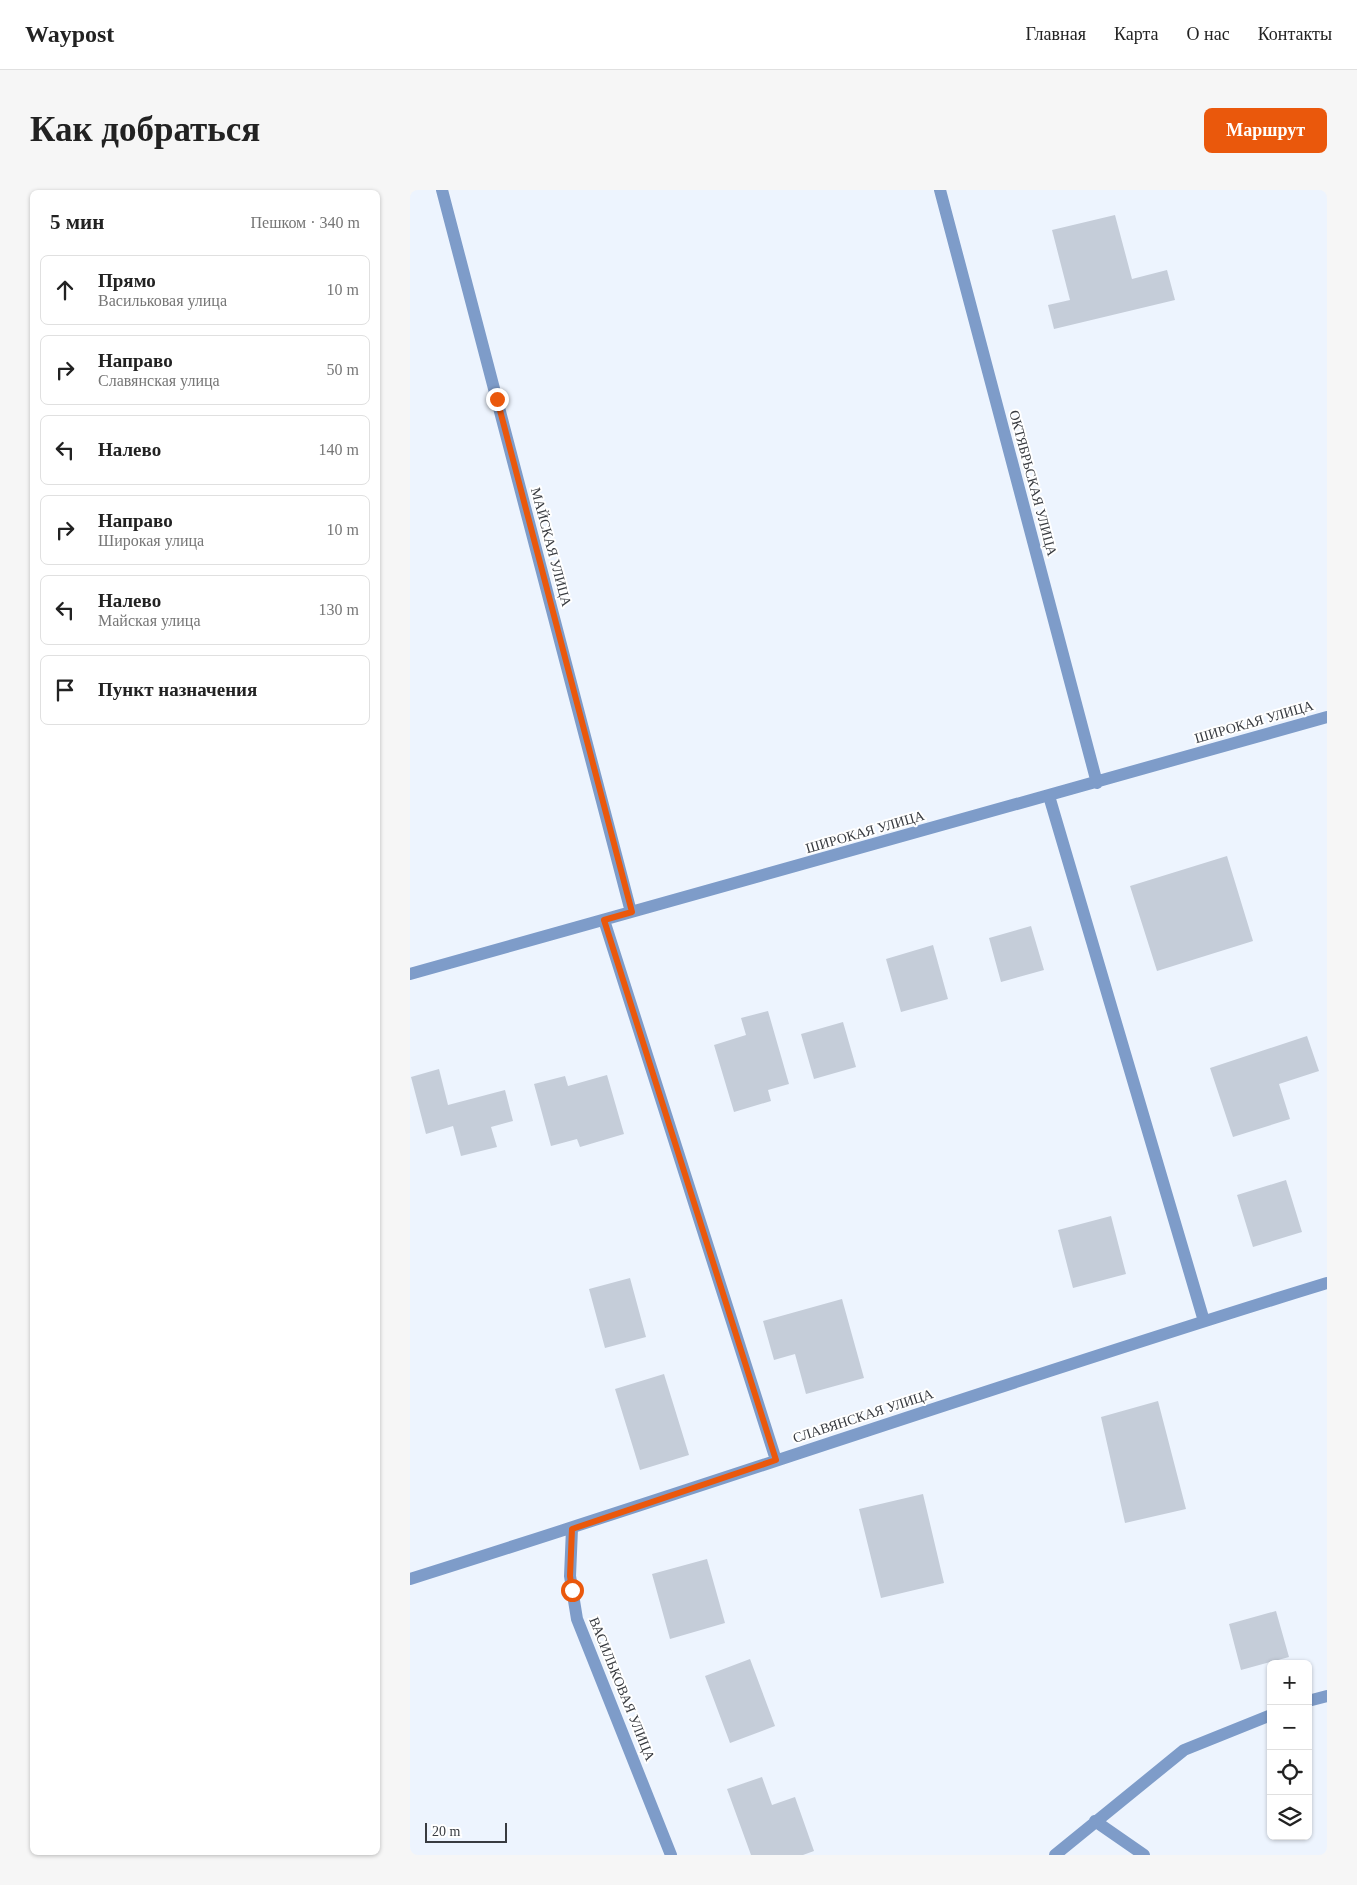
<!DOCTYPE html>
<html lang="ru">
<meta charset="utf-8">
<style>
:root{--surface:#fff;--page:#f6f6f6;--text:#222;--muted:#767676;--line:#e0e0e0;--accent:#ea580c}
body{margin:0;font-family:Georgia,serif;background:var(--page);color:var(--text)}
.controls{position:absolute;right:15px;bottom:15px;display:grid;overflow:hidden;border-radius:8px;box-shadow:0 1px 4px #0004}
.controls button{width:45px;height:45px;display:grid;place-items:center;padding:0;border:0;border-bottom:1px solid var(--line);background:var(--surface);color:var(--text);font:25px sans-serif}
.scale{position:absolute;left:15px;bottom:12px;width:82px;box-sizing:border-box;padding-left:5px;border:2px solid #383b40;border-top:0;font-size:14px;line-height:18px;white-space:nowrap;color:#383b40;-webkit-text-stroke:4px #fff;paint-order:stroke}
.stop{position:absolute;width:15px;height:15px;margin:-11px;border:4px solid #ea580c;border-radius:50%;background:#fff}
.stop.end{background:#ea580c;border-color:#fff;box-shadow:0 1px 5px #0008}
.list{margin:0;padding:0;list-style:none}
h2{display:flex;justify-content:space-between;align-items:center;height:65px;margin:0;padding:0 20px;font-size:21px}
h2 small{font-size:16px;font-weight:400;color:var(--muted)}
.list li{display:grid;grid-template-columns:32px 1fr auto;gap:15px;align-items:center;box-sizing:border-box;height:70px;margin:0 10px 10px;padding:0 10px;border:1px solid var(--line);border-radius:8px}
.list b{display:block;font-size:19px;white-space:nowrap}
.list p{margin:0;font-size:16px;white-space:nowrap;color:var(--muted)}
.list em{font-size:16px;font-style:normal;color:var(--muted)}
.icon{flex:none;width:28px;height:28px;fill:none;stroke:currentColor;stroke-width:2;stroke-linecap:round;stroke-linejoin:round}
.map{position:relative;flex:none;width:917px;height:1665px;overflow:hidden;border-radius:8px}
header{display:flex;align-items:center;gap:30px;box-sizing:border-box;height:70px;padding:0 25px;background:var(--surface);border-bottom:1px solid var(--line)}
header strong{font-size:24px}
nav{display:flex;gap:28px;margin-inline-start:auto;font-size:18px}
.intro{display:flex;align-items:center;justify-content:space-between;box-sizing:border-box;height:120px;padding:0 30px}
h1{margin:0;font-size:35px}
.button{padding:12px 22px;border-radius:8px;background:var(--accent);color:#fff;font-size:18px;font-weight:700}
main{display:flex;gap:30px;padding:0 30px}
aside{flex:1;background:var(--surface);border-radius:8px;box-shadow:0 1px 4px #0004}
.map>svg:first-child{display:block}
</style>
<header>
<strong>Waypost</strong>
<nav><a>Главная</a><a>Карта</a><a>О нас</a><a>Контакты</a></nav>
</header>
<div class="intro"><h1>Как добраться</h1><a class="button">Маршрут</a></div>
<main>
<aside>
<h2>5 мин<small>Пешком · 340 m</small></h2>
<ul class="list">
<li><svg class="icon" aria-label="ahead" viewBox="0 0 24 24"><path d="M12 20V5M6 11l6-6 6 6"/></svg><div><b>Прямо</b><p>Васильковая улица</p></div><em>10 m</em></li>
<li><svg class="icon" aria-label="right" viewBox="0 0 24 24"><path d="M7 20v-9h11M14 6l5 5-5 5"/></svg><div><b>Направо</b><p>Славянская улица</p></div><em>50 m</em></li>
<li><svg class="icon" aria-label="left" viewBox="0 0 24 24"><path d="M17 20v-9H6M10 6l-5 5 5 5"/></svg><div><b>Налево</b></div><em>140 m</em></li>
<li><svg class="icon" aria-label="right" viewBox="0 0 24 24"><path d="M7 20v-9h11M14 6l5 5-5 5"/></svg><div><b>Направо</b><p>Широкая улица</p></div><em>10 m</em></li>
<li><svg class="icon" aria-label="left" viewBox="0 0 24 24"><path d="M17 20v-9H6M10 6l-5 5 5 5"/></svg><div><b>Налево</b><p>Майская улица</p></div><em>130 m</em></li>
<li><svg class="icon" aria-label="arrive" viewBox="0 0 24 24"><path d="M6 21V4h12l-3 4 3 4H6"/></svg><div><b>Пункт назначения</b></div></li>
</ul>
</aside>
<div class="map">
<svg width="917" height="1665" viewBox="0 0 917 1665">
<rect width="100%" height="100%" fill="#edf4fe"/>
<path fill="#c5cdd9" d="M705,25L722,89L757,80L765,110L644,139L638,115L660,110L642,40Z
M817,666L843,751L747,781L720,696Z
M621,736L634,780L591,792L579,748Z
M523,755L538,809L491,822L476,769Z
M358,821L379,894L358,900L361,911L324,922L304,855L336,845L331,828Z
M433,832L446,877L404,889L391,844Z
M897,846L909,881L869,894L880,929L823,947L800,878Z
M29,879L38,915L95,900L103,931L81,937L87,957L51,966L43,936L16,944L1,887Z
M197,885L214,944L170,957L167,949L141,956L124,894L155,886L158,896Z
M876,990L892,1042L843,1057L827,1005Z
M701,1026L716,1084L663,1098L648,1040Z
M220,1088L236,1147L195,1158L179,1099Z
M432,1109L454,1188L396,1204L385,1164L364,1170L353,1131Z
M254,1184L279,1265L230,1280L205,1199Z
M748,1211L776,1319L715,1333L691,1227Z
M513,1304L534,1393L471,1408L449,1319Z
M297,1369L315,1433L260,1449L242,1384Z
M866,1421L879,1467L831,1480L819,1434Z
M340,1469L365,1536L320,1553L295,1486Z
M352,1587L362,1615L385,1607L404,1661L393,1665H341L317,1599Z"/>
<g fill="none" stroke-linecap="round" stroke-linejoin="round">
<path stroke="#7e9cc9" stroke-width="12" d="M32,0L221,722
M530,0L687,593
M639,606L794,1131
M194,730L366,1270
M0,784L917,527
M162,1339L160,1386L167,1429L261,1665
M0,1389C307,1293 610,1187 917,1093
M898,1511L917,1506
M685,1631L734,1665
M645,1665L774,1560L861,1525"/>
</g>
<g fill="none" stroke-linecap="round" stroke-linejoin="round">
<path stroke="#ea580c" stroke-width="6" d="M87,209L222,722L194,730L366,1270L162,1339L160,1386L162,1400"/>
</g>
<g text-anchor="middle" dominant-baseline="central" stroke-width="4" stroke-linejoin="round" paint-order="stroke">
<g font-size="14" fill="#383b40" stroke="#fff">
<text transform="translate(623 293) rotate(75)">ОКТЯБРЬСКАЯ УЛИЦА</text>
<text transform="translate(141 357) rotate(75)">МАЙСКАЯ УЛИЦА</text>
<text transform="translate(844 532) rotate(-16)">ШИРОКАЯ УЛИЦА</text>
<text transform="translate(455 642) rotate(-16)">ШИРОКАЯ УЛИЦА</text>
<text transform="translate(453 1226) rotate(-18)">СЛАВЯНСКАЯ УЛИЦА</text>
<text transform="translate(212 1499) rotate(68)">ВАСИЛЬКОВАЯ УЛИЦА</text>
</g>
</g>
</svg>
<div class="controls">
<button>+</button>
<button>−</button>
<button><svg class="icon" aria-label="locate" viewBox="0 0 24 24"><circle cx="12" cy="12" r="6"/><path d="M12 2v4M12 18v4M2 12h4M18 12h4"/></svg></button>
<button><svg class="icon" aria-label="layers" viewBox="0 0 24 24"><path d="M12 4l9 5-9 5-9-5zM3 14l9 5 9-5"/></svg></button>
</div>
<div class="scale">20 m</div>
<div class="stop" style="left:162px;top:1400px"></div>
<div class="stop end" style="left:87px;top:209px"></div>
</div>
</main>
